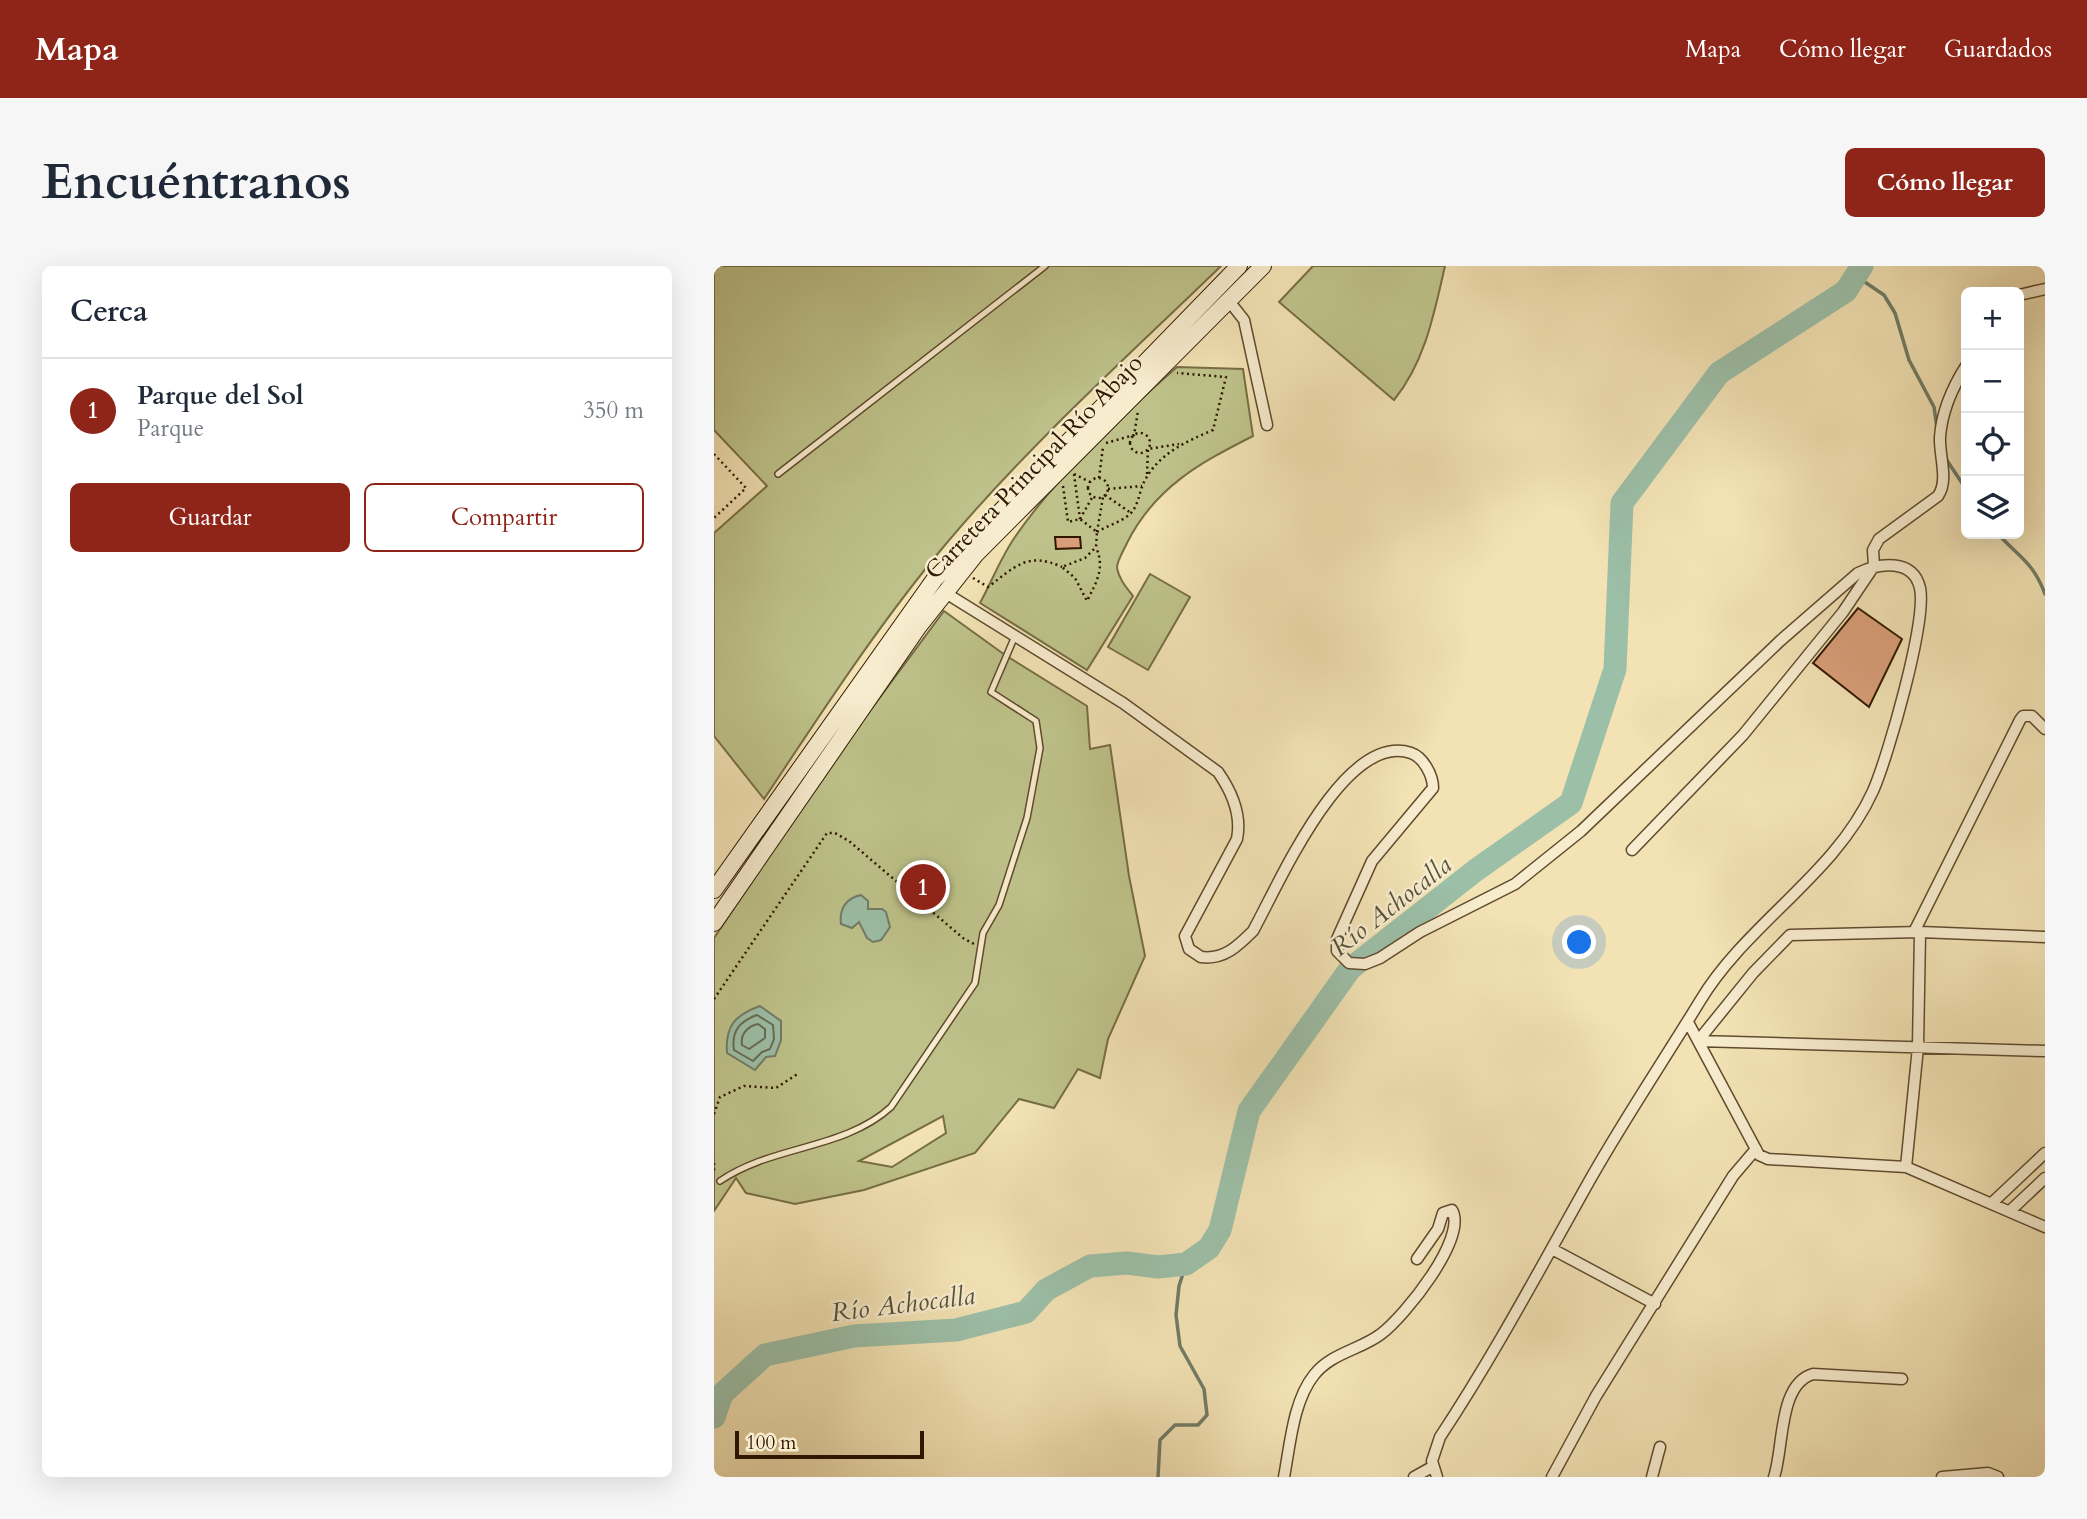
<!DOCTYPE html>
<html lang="es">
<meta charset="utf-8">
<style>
:root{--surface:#fff;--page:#f6f6f7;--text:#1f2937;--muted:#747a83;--line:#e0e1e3;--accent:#8f2418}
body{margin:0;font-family:Cardo,serif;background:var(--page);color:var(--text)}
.controls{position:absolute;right:21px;top:21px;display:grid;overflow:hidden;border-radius:10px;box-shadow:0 7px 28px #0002}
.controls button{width:63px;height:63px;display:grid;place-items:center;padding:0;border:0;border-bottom:2px solid var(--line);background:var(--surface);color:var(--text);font:35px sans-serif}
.scale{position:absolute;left:21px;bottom:18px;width:189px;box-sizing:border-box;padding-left:7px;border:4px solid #301800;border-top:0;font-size:19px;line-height:24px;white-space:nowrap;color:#301800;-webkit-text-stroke:5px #f7ecce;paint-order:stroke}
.you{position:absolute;left:866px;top:677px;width:24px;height:24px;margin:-18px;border:5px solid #fff;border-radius:50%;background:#1a73e8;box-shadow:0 0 0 10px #1a73e833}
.badge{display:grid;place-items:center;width:46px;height:46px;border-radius:50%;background:var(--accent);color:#fff;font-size:23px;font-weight:700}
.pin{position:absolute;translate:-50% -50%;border:4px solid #fff;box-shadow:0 2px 7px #0006}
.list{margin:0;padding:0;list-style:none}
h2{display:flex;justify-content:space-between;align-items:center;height:91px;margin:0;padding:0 28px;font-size:30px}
h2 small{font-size:23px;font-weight:400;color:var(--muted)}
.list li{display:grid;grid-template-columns:46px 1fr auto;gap:21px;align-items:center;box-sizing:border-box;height:105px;padding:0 28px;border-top:2px solid var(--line)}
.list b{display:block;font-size:26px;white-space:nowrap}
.list p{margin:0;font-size:23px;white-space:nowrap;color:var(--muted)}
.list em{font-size:23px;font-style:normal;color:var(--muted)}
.actions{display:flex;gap:14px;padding:21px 28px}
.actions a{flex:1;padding:16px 0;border:2px solid var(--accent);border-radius:10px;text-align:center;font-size:24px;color:var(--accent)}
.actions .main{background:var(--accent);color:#fff}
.icon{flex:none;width:38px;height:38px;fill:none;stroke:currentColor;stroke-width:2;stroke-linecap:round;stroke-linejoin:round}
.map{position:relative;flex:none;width:1331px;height:1211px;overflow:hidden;border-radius:10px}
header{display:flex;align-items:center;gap:42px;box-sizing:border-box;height:98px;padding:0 35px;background:var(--accent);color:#fff}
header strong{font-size:33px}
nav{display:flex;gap:38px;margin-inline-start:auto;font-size:24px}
.intro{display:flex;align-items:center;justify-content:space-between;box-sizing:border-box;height:168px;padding:0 42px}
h1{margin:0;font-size:49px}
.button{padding:18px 32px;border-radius:10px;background:var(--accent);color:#fff;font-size:24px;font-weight:700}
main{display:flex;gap:42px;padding:0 42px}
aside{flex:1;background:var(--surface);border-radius:10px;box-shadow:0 7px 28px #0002}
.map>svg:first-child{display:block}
</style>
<header>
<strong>Mapa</strong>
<nav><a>Mapa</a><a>Cómo llegar</a><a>Guardados</a></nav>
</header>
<div class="intro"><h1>Encuéntranos</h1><a class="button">Cómo llegar</a></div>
<main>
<aside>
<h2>Cerca<small></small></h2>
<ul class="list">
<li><span class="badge">1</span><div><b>Parque del Sol</b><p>Parque</p></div><em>350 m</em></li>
</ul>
<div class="actions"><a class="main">Guardar</a><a>Compartir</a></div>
</aside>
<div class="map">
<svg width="1331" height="1211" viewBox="0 0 1331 1211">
<rect width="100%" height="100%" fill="#f2e2b4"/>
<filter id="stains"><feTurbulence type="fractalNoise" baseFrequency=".00286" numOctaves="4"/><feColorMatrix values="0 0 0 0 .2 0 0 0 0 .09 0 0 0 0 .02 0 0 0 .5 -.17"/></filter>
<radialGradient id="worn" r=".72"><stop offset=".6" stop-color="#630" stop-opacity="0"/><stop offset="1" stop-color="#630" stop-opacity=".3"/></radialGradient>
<path fill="#bec28a" stroke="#776d45" stroke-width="2" fill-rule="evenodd" d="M0,0H507C413,91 315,179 231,279C164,359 108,446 50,533L0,470V267L53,220L0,164Z
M599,0H731C720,48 711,96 680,134L565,36Z
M463,101L529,103L539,170C486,197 441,221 413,277C410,284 403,294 403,302C405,313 412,321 419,330L373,404L266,337C278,315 287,291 301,271C342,211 408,149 463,101Z
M436,308L476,331L434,404L394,381Z
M230,345L291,389L373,440L376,483L396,479L415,610L431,690L394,773L386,812L364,803L340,842L305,833L261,887L150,924L81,938L32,927L22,912L0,945V672L121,492ZM229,850L232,867L178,901L145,895Z"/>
<path fill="#9cbfa8" stroke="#717c65" stroke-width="2" d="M147,629L154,635V643H168L172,646L176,661L167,674L159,676L153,672L145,656L138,662L127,658C125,643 132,632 147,629Z
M46,740L67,755V774L61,790L52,791L41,804L13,787C11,760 21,749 46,740Z"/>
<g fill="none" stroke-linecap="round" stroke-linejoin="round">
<path stroke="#666c54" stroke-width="2" d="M43,749L59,759L60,773L56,783L48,786L39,795L20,784C17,765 26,755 43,749Z
M44,758L51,763V772L35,783L28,779C26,768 34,760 44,758Z"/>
<path stroke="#717c65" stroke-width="3.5" d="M1143,8L1136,6L1170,29L1181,47L1195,94L1220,141L1223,162
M1232,193L1252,223
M1284,268C1306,292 1319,296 1331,328
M444,1211L446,1174L461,1159H484L493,1149L490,1123L466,1080L462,1049L465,1020L472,998"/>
<path stroke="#9cbfa8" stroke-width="23" d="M0,1151L8,1128L51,1089L140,1070L242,1064L312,1046L332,1024L376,1000L413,997L444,1001L472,998L495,982L506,964L535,845L636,703L762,604L857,537L901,403L908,237L1005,107L1132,25L1148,0"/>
</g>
<path fill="#d99e79" stroke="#301800" stroke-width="2" d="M341,271H366L367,282L342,283Z
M1144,342L1188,373L1155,441L1099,397Z"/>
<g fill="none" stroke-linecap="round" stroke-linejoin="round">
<defs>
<path id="service" d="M64,208L331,0
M6,915C58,879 130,884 177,841L261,717L269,667L285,639L313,552L326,482L322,455L277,426L301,370"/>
<path id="minor" d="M1305,29L1331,23
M515,35L530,54L553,159
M230,326L409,437L504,506C518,526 528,548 523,573L471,670L475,683L487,691C510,694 524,680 539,665C565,618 630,465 697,487C709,491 719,509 719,522L658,595L623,673V685L635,697L651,698L666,692L706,666L801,618L867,565L1066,375L1144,307C1165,297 1199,292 1206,322C1213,355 1174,491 1159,525C1121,609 1033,657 986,735C950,794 911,852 877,912C828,999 781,1088 726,1171L718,1195L723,1211
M918,584L1029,469L1129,346L1160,300L1159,284L1165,273L1224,230C1235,214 1225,190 1226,171C1228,144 1238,122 1252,100
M1200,666L1306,454L1309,450H1318L1331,463
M975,758L1045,889L1054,893L1192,901L1331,961
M984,775L1039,707L1076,669L1206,666L1331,671
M984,775L1331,785
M1192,901L1204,781L1206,666
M1279,936L1331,887
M1297,944L1331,912
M838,983L941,1038
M570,1211C576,1180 579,1135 600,1109C617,1087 646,1084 667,1068C690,1051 754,972 738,944L729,947L724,963L703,993
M700,1211L718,1201
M838,1211L882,1130L1019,910L1042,883
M938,1211L946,1181
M1060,1211C1070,1182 1064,1118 1099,1108L1188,1113
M1228,1211L1274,1207L1284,1211"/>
<path id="secondary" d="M0,624L220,314L525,0
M0,657L205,360L262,288L549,0"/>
</defs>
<use href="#service" stroke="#604a2d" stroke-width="8"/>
<use href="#minor" stroke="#604a2d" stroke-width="13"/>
<use href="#secondary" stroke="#301800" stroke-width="18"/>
<path stroke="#301800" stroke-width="2.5" stroke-dasharray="2 3.5" stroke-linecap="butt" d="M416 177a10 10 0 1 1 20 0a10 10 0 1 1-20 0Z
M392,177L420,169L424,145
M0,188L32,222L0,252
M360,208L366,253
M360,208L376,216
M433,208L434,183L465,178
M385,212L389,181
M374 222a10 10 0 1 1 20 0a10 10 0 1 1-20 0Z
M349,220L354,256L366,253L383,266L382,281L371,292L348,301L361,312L373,335C383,315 391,302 382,281
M394,223L428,220
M391,229L417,247
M366,253L379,230
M383,266C394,259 408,256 417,247C425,238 425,226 430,216C444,188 471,176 499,164L512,111L463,107
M383,266L389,231
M259,312L274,321C301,301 313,285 348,301
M0,733L113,567H121L135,575L249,672L260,678
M0,848L6,831L30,820L62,822L85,807
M0,897V907"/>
<use href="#service" stroke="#f7ecce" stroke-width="5"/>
<use href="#minor" stroke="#f7ecce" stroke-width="10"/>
<use href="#secondary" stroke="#f7ecce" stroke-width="16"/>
</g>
<g text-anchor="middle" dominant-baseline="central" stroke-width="5" stroke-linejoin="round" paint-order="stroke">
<g font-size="24" fill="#301800" stroke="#f7ecce">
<text transform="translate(320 201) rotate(-46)">Carretera Principal Río Abajo</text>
</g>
<g font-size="26" font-style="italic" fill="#56523b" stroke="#f7ecce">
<text transform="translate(677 640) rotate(-38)">Río Achocalla</text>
<text transform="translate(189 1038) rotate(-7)">Río Achocalla</text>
</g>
</g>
<rect width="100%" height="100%" filter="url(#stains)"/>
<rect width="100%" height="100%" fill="url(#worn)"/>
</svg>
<div class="controls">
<button>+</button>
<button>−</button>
<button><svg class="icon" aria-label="locate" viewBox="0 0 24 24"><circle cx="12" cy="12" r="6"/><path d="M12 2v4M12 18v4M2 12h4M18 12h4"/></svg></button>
<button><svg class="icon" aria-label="layers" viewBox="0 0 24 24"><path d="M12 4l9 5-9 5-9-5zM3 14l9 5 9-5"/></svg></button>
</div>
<div class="scale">100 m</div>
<div class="you"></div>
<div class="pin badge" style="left:209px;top:621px">1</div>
</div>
</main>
